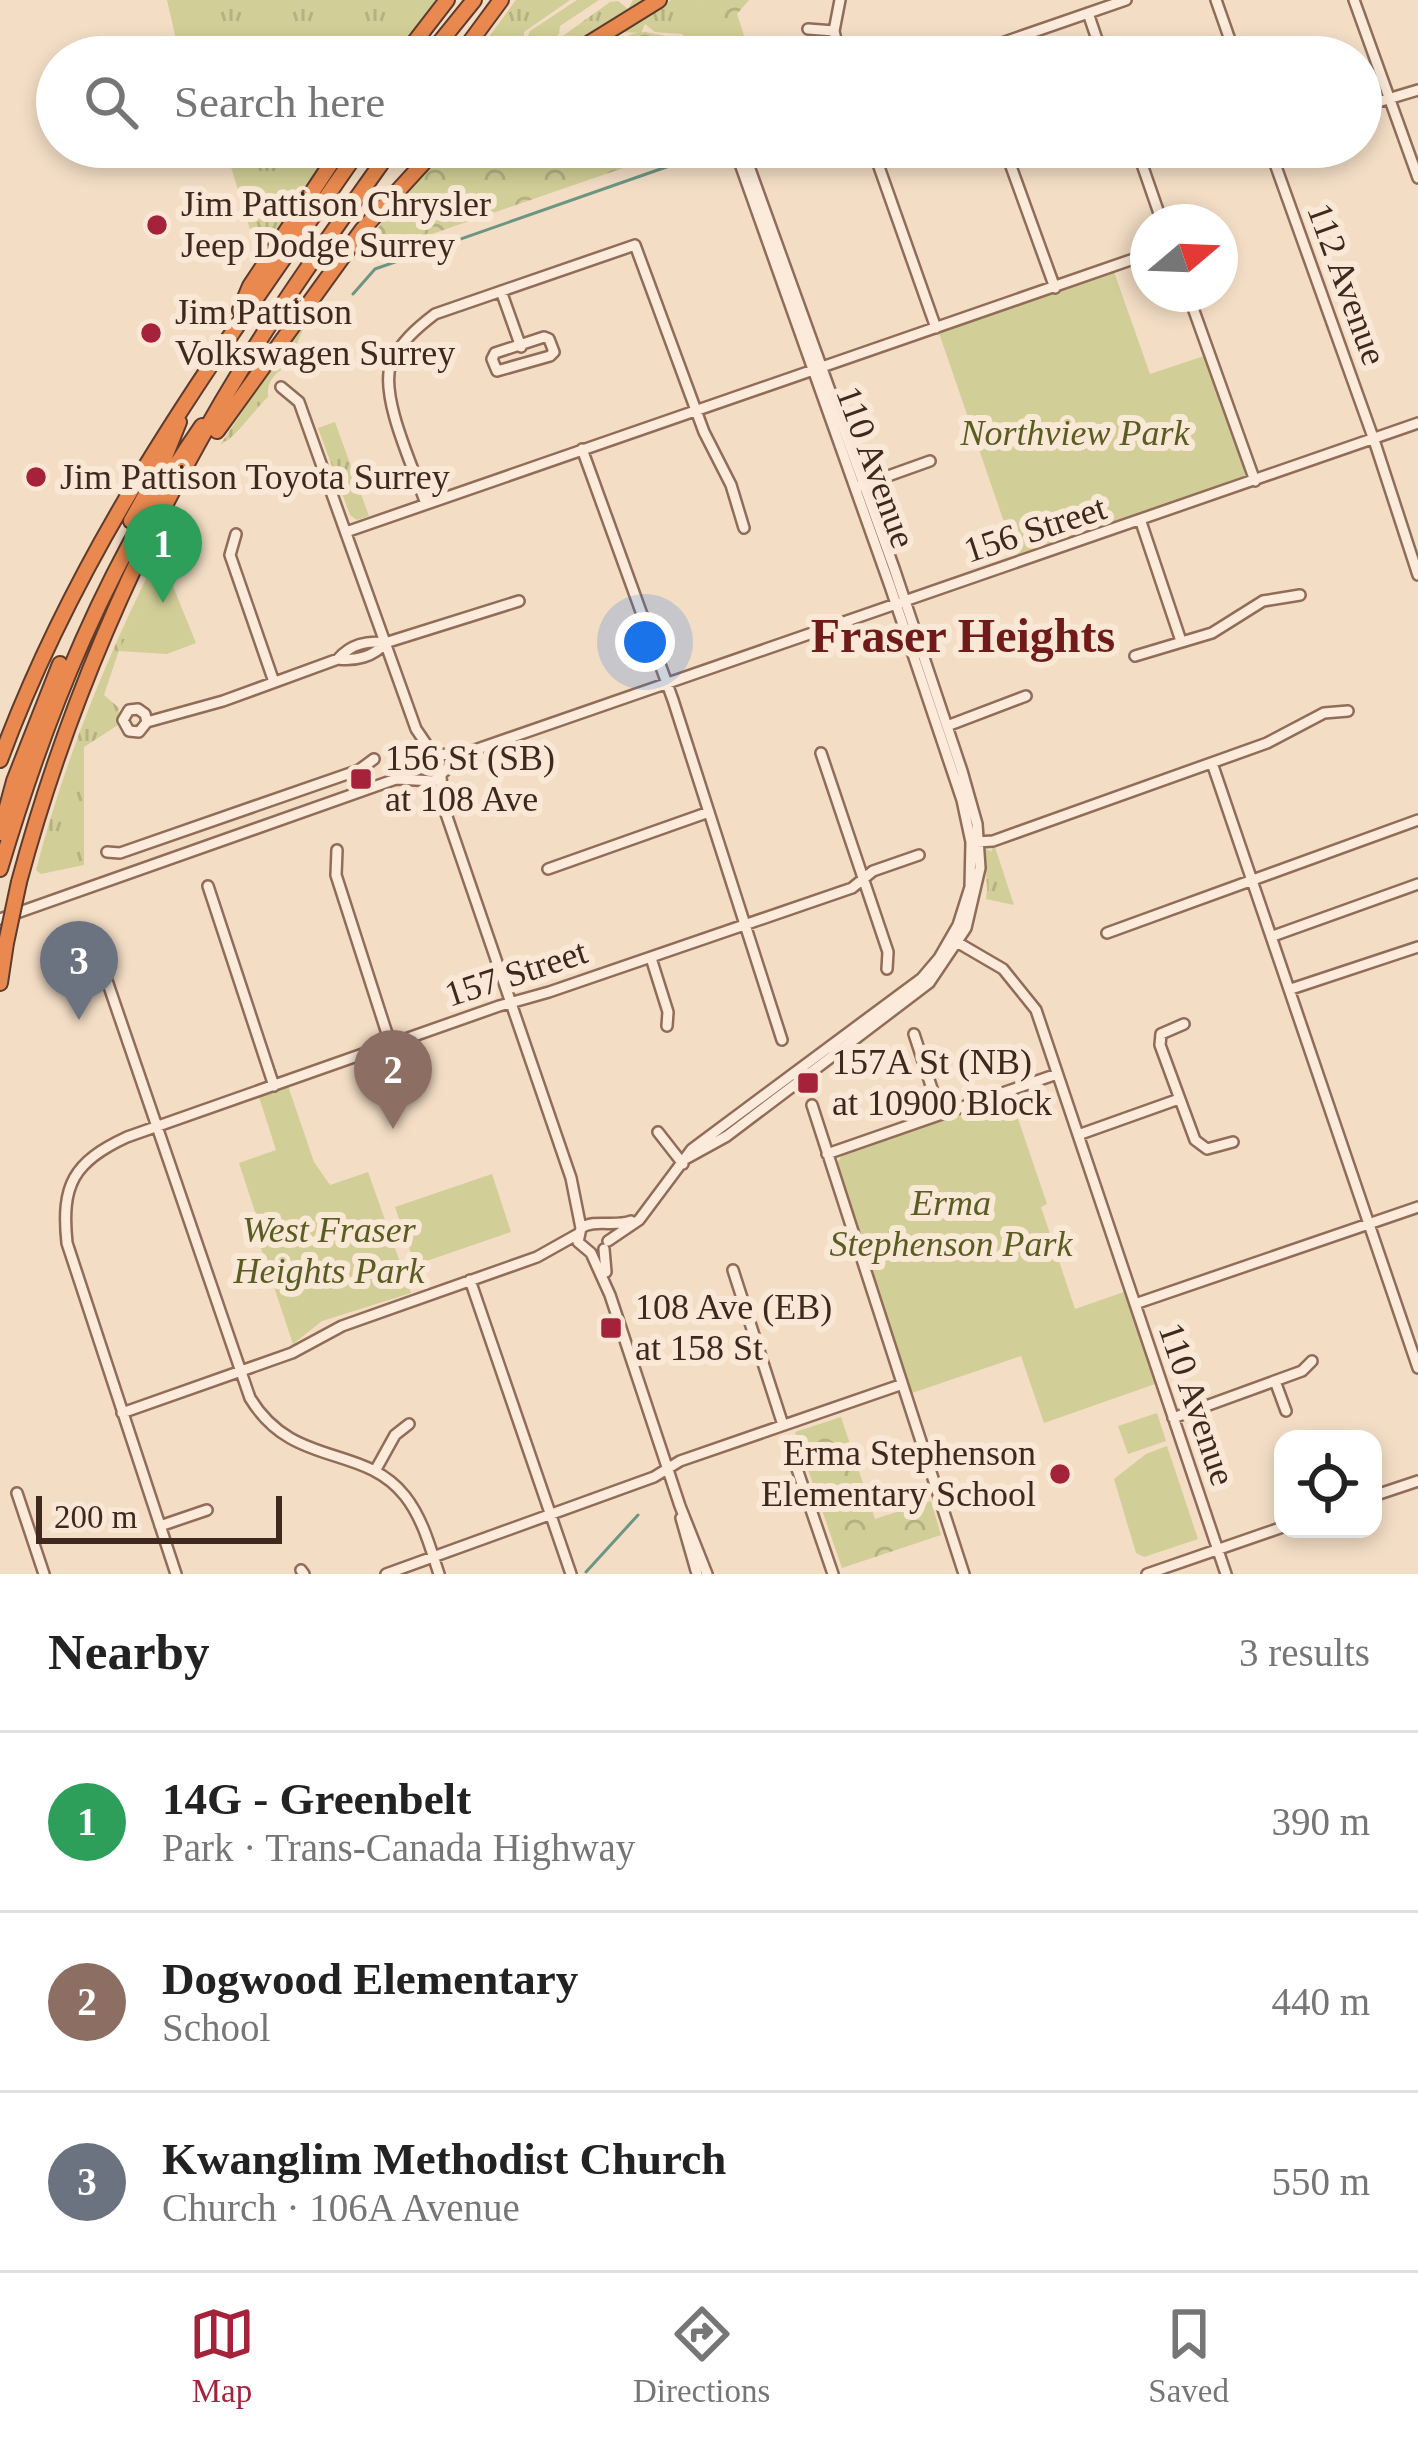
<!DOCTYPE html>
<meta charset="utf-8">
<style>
:root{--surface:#fff;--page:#f2f2f2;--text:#222;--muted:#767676;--line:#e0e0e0;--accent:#a5223b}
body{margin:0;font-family:"Times New Roman",serif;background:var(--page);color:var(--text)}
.controls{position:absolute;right:36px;bottom:36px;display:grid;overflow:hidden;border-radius:24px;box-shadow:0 6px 18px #0003}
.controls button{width:108px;height:108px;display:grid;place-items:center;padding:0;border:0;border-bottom:3px solid var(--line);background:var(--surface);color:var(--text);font:60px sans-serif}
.compass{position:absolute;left:1130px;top:204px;width:108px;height:108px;border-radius:50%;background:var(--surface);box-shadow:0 6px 18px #0003;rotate:71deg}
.scale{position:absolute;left:36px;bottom:30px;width:246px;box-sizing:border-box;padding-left:12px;border:6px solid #3f281e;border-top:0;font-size:33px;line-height:42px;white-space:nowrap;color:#3f281e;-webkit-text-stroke:9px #f9e8d6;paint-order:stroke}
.you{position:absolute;left:645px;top:642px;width:42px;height:42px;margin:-30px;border:9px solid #fff;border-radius:50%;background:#1a73e8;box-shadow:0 0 0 18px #1a73e833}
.badge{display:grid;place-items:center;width:78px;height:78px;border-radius:50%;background:var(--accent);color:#fff;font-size:39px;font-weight:700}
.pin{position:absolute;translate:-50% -99px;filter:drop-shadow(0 3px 6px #0008)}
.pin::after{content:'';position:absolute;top:63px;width:42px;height:36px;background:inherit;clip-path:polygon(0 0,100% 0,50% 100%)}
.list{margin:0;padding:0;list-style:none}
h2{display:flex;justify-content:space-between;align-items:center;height:156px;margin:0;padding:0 48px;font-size:51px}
h2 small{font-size:39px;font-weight:400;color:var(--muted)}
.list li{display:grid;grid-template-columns:78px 1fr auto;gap:36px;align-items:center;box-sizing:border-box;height:180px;padding:0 48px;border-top:3px solid var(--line)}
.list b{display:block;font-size:45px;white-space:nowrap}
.list p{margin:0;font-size:39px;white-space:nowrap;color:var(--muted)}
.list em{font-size:39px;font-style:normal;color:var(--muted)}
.icon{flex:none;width:66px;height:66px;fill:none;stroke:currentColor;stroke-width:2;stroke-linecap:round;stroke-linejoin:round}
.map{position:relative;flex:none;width:1418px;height:1574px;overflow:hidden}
.search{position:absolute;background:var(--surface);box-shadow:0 6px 18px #0003;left:36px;right:36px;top:36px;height:132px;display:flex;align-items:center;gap:30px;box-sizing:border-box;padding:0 42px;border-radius:66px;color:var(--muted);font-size:45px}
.sheet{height:696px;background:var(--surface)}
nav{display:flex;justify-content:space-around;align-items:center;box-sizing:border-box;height:168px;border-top:3px solid var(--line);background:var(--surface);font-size:33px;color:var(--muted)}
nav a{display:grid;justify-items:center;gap:6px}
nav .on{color:var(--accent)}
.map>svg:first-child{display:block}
</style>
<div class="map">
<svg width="1418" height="1574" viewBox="0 0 1418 1574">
<defs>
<pattern id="grass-tufts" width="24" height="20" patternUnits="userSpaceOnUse" patternTransform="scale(3)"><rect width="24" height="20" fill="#d2ce97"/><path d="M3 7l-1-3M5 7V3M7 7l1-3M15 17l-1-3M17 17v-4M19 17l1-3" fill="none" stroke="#b5b182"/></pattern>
<pattern id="forest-crowns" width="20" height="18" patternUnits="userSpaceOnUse" patternTransform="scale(3)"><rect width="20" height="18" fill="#d2ce97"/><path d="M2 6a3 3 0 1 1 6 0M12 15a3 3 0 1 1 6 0" fill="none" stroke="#b5b182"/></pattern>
</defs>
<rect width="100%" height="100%" fill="#f3ddc5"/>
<path fill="url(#grass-tufts)" d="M167,0H436L394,57H180Z
M516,0H570L524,32V47L539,53L610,2L618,1L628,9L633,0H646L552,57H474Z
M577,0H599L560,26L559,34L545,47H531L527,38L530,31Z
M671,0H701L697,5L720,57H700L682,34L655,32L645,24L641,33L623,32Z
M215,147H332L264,251L255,246L231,167Z
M307,316C307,330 293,340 298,353C285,371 266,373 268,397C251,413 239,435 220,445Z
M335,422L369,516L357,520L350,515L318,428Z
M189,518L118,653L104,695L119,708L118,725L84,747V865L41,874L36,870C68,747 116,634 175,522Z
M994,844L1014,905L986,899L991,860L987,889L985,852L987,849L991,852Z"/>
<path fill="url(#forest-crowns)" d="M701,0H749L737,14L751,57H720L696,5Z
M645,32L681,39L696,57H588L632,34Z
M450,147H684L374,254L364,246L397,203Z
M841,1417L875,1519L931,1501L941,1535L842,1568L795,1432Z"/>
<path fill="#d2ce97" d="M1113,269L1150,374L1207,355L1237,438L1245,475L1239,481L1119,523L1112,522L1024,555L1015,554L939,333Z
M164,564L196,643L167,654L119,651Z
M287,1083L314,1162L330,1185L368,1172L411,1293L322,1321L293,1344L256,1233L260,1227L239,1163L276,1150L258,1094Z
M1010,1095L1047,1204L1041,1207L1075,1309L1127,1291L1155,1384L1044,1423L1021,1356L909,1394L836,1165L844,1152Z
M492,1174L511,1232L415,1265L395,1207Z
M1157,1413L1166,1441L1128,1454L1118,1426Z
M1167,1446L1198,1539L1144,1557L1136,1553L1114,1479L1146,1454Z"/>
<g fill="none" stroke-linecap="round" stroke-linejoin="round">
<path stroke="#6c9584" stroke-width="3" d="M353,294L375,269L692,158
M586,1572L638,1515"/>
<defs>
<path id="minor" d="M1216,0L1236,57
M1354,0L1418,178
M1088,13L1103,57
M808,29L834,31
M840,57L834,31L840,0
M961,57L1126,0
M1361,107L1418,90
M872,147L936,328
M1004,147L1055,288
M1136,147L1162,222
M1269,147L1374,440L1418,575
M635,245L704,432L731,485L744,528
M501,291L521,347
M1188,294L1255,481
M544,337L549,339L554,352L550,356L497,371L492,359L495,353Z
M281,387L299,402L416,729L433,754
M582,449L673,700L782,1040
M860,486L930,461
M426,504C415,471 379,397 391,364C399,343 418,327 435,314L635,245
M1141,522L1181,641
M346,532L1148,254
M236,534L230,555L274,682
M1135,656L1212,633L1263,601L1300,595
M338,659C350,645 367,640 385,643L519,601
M147,722L145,714L138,709L129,710L123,720L129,731L139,732L147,722L223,701L338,659C355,661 374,657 385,643
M947,726L1026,696
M821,753L888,952L887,969
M1212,763L1418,1368
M441,776L443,805L571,1178L581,1228
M397,779L434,781L463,754
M977,842L993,841L1267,743L1324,713L1348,711
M337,850L336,875L391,1046
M107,852L120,853L359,770L374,759
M548,869L709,812
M208,886L274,1086
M0,919L396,779L424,755L463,754L1418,423
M1107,933L1418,820
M91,934L250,1398C293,1469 363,1443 405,1496C423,1519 430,1547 439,1574
M1273,936L1418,884
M955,941L1003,969L1036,1010L1226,1574
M651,958L668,1012L667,1026
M1291,989L1418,947
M1184,1024L1161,1034L1160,1045L1195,1140L1207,1149L1233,1142
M914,1034L940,1113
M812,1105L964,1574
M658,1132L683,1164
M1078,1135L1179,1099
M827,1154L1057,1074
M687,1158L727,1136L929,983L966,928L980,868L977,824L962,771L894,568L742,147
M631,1221C614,1227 594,1219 581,1228L578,1242L591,1253L610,1295L680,1506L707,1574
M608,1241L639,1220L692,1149L922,978L939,958L958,925L970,887L971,842L962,800L890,586L734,147
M604,1249L606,1272
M733,1270L783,1425
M470,1280L571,1574
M1135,1304L1418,1207
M1275,1381L1286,1411
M122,1413L292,1353L342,1326L537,1257L578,1234
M1173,1418L1302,1371L1312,1361
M795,1463L833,1574
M375,1471L395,1435L409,1424
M17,1493L44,1574
M1373,1496L1418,1481
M681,1518L697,1574
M160,1526L207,1510
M301,1570L304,1574
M176,1574L67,1243C61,1185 73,1162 127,1137L499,1006L549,992L852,888L873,871L919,855
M386,1574L654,1477L680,1461L900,1385
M1147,1574L1283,1527"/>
<path id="highway" d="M403,57L447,0
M428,57L474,0
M459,57L501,0
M567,57L659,0
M240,310L250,286L342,147
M217,431L362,230L438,147
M131,521L161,467L179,422
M0,760C86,528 222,349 361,147
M0,833L14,781L60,664
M0,869C47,711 107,563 202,426
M19,882C68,700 145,526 244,365C290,290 342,219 393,147
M0,983L6,943"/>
</defs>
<use href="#minor" stroke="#906c59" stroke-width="14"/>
<use href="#highway" stroke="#5d3b2d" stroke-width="18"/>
<use href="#minor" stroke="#fcebda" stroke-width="9"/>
<use href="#highway" stroke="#e9894f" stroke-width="14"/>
<defs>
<path id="highway-bridge" d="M6,943L19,882"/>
</defs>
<use href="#highway-bridge" stroke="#5d3b2d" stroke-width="18" stroke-linecap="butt"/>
<use href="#highway-bridge" stroke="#e9894f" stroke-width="14"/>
</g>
<g fill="#a5223b" stroke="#f9e8d6" stroke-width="4.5">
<circle cx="157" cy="225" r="12"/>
<circle cx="151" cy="333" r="12"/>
<circle cx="36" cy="477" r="12"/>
<rect x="349" y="767" width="24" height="24" rx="6"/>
<rect x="796" y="1071" width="24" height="24" rx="6"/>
<rect x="599" y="1316" width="24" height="24" rx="6"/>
<circle cx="1060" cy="1474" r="12"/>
</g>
<g text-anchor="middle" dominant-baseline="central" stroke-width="12" stroke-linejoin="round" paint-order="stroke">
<g font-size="36" fill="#3f281e" stroke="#f9e8d6" text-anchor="start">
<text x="181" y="204">Jim Pattison Chrysler<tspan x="181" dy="41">Jeep Dodge Surrey</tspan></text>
<text x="175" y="312">Jim Pattison<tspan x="175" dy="41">Volkswagen Surrey</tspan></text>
<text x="60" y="477">Jim Pattison Toyota Surrey</text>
<text x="385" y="758">156 St (SB)<tspan x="385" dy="41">at 108 Ave</tspan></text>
<text x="832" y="1062">157A St (NB)<tspan x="832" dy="41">at 10900 Block</tspan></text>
<text x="635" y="1307">108 Ave (EB)<tspan x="635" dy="41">at 158 St</tspan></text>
<text x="1036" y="1453" text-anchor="end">Erma Stephenson<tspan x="1036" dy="41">Elementary School</tspan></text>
</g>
<g font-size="36" fill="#3f281e" stroke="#f9e8d6">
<text transform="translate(1347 284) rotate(70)">112 Avenue</text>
<text transform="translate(876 467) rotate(70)">110 Avenue</text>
<text transform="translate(1035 529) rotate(-18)">156 Street</text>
<text transform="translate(516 973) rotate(-18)">157 Street</text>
<text transform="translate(1197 1404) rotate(71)">110 Avenue</text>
</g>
<g font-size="36" font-style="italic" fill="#595d22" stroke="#f9e8d6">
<text x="1075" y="433">Northview Park</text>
<text x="951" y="1203">Erma<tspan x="951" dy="41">Stephenson Park</tspan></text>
<text x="329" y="1230">West Fraser<tspan x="329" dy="41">Heights Park</tspan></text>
</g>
<g font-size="48" font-weight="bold" fill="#701b19" stroke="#f9e8d6">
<text x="963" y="635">Fraser Heights</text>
</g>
</g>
</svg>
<div class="controls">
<button><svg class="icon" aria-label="locate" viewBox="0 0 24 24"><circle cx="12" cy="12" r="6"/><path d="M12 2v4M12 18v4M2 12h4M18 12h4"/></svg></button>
</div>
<svg class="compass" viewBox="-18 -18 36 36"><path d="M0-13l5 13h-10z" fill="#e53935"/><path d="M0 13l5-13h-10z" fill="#767676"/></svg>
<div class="scale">200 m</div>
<div class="you"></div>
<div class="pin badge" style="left:163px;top:603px;background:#2e9e5b">1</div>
<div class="pin badge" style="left:393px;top:1129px;background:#8d6e63">2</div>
<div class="pin badge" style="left:79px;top:1020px;background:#6b7280">3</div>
<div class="search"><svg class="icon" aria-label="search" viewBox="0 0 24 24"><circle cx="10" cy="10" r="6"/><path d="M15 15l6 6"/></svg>Search here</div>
</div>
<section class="sheet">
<h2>Nearby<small>3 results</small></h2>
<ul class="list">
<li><span class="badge" style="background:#2e9e5b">1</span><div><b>14G - Greenbelt</b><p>Park · Trans-Canada Highway</p></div><em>390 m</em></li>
<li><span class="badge" style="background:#8d6e63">2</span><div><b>Dogwood Elementary</b><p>School</p></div><em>440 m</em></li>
<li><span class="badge" style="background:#6b7280">3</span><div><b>Kwanglim Methodist Church</b><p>Church · 106A Avenue</p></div><em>550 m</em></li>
</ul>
</section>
<nav>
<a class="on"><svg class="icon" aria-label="map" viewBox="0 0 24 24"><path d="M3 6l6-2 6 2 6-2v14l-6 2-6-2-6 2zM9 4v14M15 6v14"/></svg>Map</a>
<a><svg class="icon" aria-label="directions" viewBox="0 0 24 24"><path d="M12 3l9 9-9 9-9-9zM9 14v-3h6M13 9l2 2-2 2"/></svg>Directions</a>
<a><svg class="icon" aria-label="saved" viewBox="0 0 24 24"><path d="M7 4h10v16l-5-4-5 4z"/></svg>Saved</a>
</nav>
